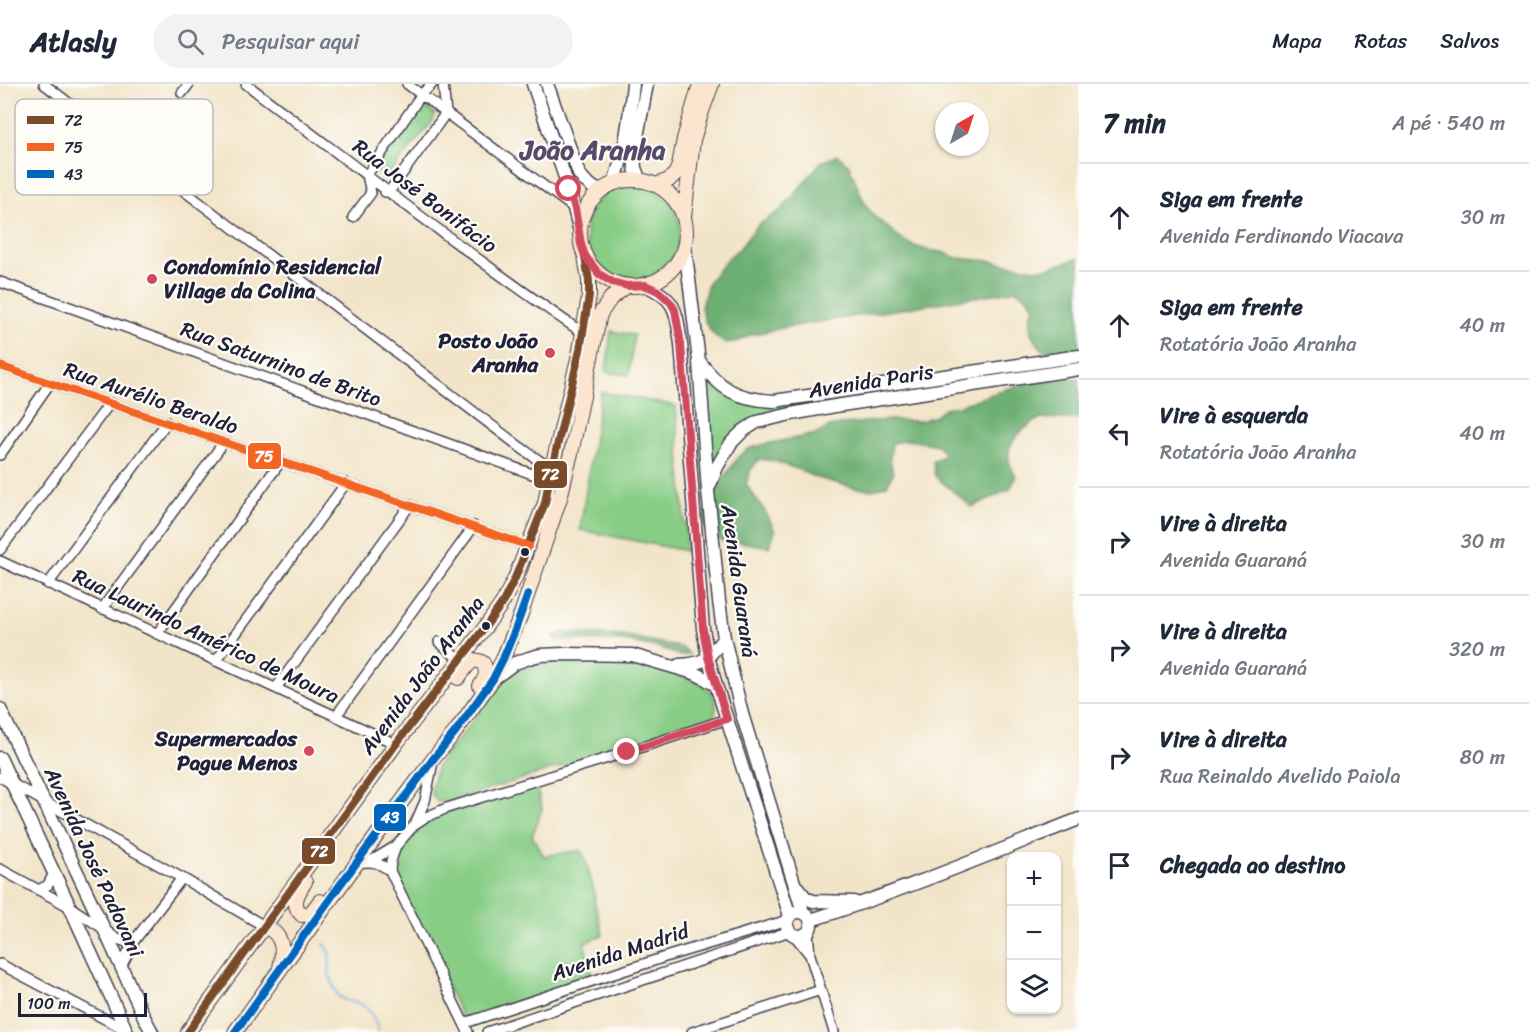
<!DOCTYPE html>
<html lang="pt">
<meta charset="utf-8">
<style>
:root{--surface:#fff;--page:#f2f2f3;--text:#1f2937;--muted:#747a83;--line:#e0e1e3}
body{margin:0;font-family:Sriracha,sans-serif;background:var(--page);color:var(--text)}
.controls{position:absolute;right:18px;bottom:18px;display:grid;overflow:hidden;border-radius:12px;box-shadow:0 2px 4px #0004}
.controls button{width:54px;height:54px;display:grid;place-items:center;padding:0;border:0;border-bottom:2px solid var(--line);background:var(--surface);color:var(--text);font:30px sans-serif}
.compass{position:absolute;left:935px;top:18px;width:54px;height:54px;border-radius:50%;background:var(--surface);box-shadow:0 2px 4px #0004;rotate:39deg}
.scale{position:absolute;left:18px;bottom:15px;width:129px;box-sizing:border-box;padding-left:6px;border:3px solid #22223b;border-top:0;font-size:16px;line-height:21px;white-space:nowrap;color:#22223b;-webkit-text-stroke:4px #fdfcf7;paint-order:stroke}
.stop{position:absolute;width:18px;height:18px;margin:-14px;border:4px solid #d1495b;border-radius:50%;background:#fff}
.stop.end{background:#d1495b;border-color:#fff;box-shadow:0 2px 6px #0008}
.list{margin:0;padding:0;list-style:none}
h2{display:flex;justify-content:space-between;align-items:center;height:78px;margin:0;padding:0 24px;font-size:26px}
h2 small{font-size:20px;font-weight:400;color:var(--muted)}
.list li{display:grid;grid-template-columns:39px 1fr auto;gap:18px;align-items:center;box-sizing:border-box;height:108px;padding:0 24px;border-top:2px solid var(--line)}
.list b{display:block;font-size:22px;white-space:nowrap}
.list p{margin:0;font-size:20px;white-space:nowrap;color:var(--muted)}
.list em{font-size:20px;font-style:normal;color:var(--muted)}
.icon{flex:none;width:33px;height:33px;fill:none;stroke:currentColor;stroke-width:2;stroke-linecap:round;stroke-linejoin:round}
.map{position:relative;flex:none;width:1079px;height:948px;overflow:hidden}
header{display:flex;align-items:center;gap:36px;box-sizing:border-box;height:84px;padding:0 30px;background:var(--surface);border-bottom:2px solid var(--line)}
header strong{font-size:28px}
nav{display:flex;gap:33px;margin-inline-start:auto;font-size:21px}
.search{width:420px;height:54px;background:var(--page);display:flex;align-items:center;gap:15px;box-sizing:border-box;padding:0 21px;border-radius:33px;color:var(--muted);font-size:22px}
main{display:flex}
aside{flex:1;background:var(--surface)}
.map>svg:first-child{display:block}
</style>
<header>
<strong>Atlasly</strong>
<div class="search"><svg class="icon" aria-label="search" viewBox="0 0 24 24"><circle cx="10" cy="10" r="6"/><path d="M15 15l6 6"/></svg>Pesquisar aqui</div>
<nav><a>Mapa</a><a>Rotas</a><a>Salvos</a></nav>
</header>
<main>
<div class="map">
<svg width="1079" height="948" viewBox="0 0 1079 948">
<rect width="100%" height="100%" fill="#fdfcf7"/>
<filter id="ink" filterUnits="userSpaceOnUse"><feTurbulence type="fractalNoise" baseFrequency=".0167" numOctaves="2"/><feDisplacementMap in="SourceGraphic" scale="12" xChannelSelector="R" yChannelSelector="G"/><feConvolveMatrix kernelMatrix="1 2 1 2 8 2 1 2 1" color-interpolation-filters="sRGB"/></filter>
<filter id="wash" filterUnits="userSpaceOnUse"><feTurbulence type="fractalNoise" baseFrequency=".008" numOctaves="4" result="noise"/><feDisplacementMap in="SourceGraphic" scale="24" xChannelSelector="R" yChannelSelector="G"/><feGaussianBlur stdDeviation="1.35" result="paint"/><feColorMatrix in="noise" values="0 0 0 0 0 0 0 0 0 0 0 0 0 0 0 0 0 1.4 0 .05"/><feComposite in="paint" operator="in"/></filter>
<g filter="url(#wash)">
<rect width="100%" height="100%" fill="#f2e4c8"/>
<path fill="#88cd86" stroke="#557860" stroke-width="1.5" d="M422,24C428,24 433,27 435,31L432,38L391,88L385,92L379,89L376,82L415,30Z
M586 148a47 47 0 1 1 94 0a47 47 0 1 1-94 0Z
M611,247L634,251L629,291L606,288Z
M703,291C741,332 777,320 826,314L827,319L756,336L710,388Z
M601,308L676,322L687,467L580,446Z
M588,577C616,579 717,584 716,623C716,632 709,636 701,639L448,718H439L436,716L432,711L431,705L437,682L506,595L517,586L529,581Z
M535,697L542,725L532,752L544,772L581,766L587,780L595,813L594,816L603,851L584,859L594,897L465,939L390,787L396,762L415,740Z"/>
<path fill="#6eb073" stroke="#486957" stroke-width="1.5" d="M837,71L849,81L861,111L867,123L875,133L903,156L914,162L927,166L942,168L957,174L991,177L1034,185L1048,184L1079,174V270L1049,271C1030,255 1026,246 1033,221L1025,211L1014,205L1012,207L782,244L750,251L738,257L724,259L712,249L705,237L701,223L709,197L729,173L739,165L758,141L782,125L821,78Z
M1062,295H1079V334C1065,337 1055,333 1042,335C1030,337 1011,355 1009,367C1007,376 1012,385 1016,393L1010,405L972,423L935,392L933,377L945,371L938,361L908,356L892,359L890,374L893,390L887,401L873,406L855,404L814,393L800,386L774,377L759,375L750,387L746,400L768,432L775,448L769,463L740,458L726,459L712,451L704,441L706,427L711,414L717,402L728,388L738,373L748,365L765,360L817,350L829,343L845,340L888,336L921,337L935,332L945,324L959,322L1003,306L1033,298Z
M561,549L628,552L683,564L689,570L681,572L657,563L623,557L558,556L553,553Z"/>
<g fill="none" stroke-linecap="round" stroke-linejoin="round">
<path stroke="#65addc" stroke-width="2" d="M324,860C333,868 329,880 329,891C334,897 332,906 339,912C346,919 353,917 361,920C370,925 377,938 378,948"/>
</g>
</g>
<g filter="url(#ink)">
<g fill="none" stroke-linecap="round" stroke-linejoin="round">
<defs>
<path id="minor" d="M44,0L520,363L551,385
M246,0C358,84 468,171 583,249
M407,0L575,125
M182,9L189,0
M385,108H389L446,29L443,0
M353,133L371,109L367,91L421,11L432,0
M0,198L549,396
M0,282L529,462
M0,371L50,299
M0,466L110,319
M0,477L396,660
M48,500L167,338
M102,525L224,358
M157,550L281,377
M439,558L460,576
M216,577L346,399
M276,604L410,421
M336,632L474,442
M0,693L182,794L264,842
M415,740L424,734L447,724L627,668L727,635
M371,777L396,762L415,740L425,717L433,678
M357,779C372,777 377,777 390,787L468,948
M0,785L70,823L104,845L117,855L126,858L134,857
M390,787L391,777L396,762
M38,806L48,801L54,789
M808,848L810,871L834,948
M794,851L810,871
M0,880L126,946
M121,883L134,857L182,794
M465,939L665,873L788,836
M487,948L790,847
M692,948L821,906"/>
<path id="tertiary" d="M533,0L569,105L580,148
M547,0L579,90L585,97L599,108
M640,97L635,84L634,69L647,0
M613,100C626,69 629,34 633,0
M685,163L699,277L708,407L719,517L724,554L742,630L803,828
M645,201C678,216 676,228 681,260L703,545L708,573L716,601L790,832
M699,277C721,306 737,315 774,317L1079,272
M709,403L717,383L731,359L743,347L757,338L791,330L835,322L1079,285
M679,581C706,580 708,574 724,554
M493,595L515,579L529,574L540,571L565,570L632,571L694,589L706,595L716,601
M0,625L104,845L145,935L152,948
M0,674L70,823L127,948
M797,803L806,814L813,817L854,818
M787 840a12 12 0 1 1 24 0a12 12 0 1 1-24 0Z
M811,836C902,807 990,770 1079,735"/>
<path id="secondary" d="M580 149a53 53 0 1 1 106 0a53 53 0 1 1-106 0Z
M656,101L669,96L676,89L679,81L684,55L700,0
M684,133L693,56L701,30L712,0
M458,594L468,581L474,576L479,577L483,579C488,589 486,593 480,602
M305,798C298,809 290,820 302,831L310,830L320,817
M264,842C283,850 284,865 280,884
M188,948L396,660L486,542L503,518L515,494L545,419L549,396L580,266L589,212V197L585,172
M235,948L383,743L434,674L456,647L493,595L503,575L521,530L560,414L572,365L600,230L611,214L627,202"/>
</defs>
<use href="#minor" stroke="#413f50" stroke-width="12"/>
<use href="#tertiary" stroke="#413f50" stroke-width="15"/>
<use href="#secondary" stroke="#413f50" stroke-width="16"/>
<use href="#minor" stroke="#fff" stroke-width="9"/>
<use href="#tertiary" stroke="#fff" stroke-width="12"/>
<use href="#secondary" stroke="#fbe5cf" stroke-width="14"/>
<defs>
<path id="bus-1" d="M188,948L396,660L486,542L503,518L515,494L545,419L549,396L580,266L589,212V197L585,172"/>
<path id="bus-2" d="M0,282L529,462"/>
<path id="bus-3" d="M235,948L340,801L434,674L456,647L493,595L503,575L515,546L528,510"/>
</defs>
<use href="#bus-1" stroke="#fdfcf7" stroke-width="12"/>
<use href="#bus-2" stroke="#fdfcf7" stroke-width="12"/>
<use href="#bus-3" stroke="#fdfcf7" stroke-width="12"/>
<use href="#bus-1" stroke="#7a4b2a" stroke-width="8"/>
<use href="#bus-2" stroke="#f26522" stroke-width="8"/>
<use href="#bus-3" stroke="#0065bd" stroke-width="8"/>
</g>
</g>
<g fill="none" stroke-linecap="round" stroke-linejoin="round" filter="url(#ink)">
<path stroke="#d1495b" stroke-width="8" d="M569,105L575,125L581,160L585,172L599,190L612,198L627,202L645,201L658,207L665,213L671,219L675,226L681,260L703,545L708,573L727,635L627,668"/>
</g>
<g fill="#d1495b" stroke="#fdfcf7" stroke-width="2">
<circle cx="152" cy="195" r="6"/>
<circle cx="550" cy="269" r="6"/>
<circle cx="309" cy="667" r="6"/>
</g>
<g fill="#22223b" stroke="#fdfcf7" stroke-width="2">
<circle cx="525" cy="468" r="5"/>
<circle cx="486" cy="542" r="5"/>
</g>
<g text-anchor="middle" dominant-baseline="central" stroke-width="4.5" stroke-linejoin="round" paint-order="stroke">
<g font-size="21" fill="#22223b" stroke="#fdfcf7">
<text transform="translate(425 112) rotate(37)">Rua José Bonifácio</text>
<text transform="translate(281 280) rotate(20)">Rua Saturnino de Brito</text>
<text transform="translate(871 297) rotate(-9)">Avenida Paris</text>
<text transform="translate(151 314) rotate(19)">Rua Aurélio Beraldo</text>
<text transform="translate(739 497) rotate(82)">Avenida Guaraná</text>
<text transform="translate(206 552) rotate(25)">Rua Laurindo Américo de Moura</text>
<text transform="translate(422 591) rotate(-53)">Avenida João Aranha</text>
<text transform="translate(94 778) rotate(65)">Avenida José Padovani</text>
<text transform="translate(620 868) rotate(-18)">Avenida Madrid</text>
</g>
<g font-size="21" font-weight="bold" fill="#22223b" stroke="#fdfcf7" text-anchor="end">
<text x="164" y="183" text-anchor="start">Condomínio Residencial<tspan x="164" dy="24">Village da Colina</tspan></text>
<text x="538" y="257">Posto João<tspan x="538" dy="24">Aranha</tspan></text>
<text x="297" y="655">Supermercados<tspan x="297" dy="24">Pague Menos</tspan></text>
</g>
<g font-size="27" font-weight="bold" fill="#564b6b" stroke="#fdfcf7">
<text x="593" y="66">João Aranha</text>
</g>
</g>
<rect x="15" y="15" width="198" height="96" rx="9" fill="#fdfcf7" stroke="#bbbbbf" stroke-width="1.5"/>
<rect x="27" y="32" width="27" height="8" fill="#7a4b2a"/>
<rect x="27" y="59" width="27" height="8" fill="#f26522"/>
<rect x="27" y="86" width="27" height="8" fill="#0065bd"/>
<g font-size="16" fill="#22223b">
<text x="64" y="42">72</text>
<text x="64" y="69">75</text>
<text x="64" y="96">43</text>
</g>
<g stroke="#fdfcf7" stroke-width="2">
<rect x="247" y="358" width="35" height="28" rx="6" fill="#f26522"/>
<rect x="533" y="376" width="35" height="29" rx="6" fill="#7a4b2a"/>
<rect x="373" y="719" width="34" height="29" rx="6" fill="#0065bd"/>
<rect x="301" y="753" width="35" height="28" rx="6" fill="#7a4b2a"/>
</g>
<g font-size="16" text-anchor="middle" font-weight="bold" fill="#fff">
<text x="264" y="378">75</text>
<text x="550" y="396">72</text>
<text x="390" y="739">43</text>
<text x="319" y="773">72</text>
</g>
</svg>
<div class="controls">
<button>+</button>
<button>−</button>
<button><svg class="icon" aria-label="layers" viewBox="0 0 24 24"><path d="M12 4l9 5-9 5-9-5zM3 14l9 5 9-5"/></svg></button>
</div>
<svg class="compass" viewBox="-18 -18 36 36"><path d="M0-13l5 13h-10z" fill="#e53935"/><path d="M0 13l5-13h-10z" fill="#747a83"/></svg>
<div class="scale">100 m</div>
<div class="stop" style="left:569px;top:105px"></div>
<div class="stop end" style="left:627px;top:668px"></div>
</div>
<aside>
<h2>7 min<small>A pé · 540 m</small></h2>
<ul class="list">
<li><svg class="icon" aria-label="ahead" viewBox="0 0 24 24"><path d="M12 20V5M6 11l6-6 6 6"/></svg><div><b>Siga em frente</b><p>Avenida Ferdinando Viacava</p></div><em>30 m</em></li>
<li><svg class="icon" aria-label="ahead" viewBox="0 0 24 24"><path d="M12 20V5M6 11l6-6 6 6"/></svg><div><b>Siga em frente</b><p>Rotatória João Aranha</p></div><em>40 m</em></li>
<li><svg class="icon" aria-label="left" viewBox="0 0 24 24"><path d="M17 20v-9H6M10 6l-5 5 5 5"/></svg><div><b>Vire à esquerda</b><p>Rotatória João Aranha</p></div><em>40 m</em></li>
<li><svg class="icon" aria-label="right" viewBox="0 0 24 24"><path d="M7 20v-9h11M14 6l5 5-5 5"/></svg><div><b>Vire à direita</b><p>Avenida Guaraná</p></div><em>30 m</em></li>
<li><svg class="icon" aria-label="right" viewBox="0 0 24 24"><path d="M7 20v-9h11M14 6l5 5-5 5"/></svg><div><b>Vire à direita</b><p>Avenida Guaraná</p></div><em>320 m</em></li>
<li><svg class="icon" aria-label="right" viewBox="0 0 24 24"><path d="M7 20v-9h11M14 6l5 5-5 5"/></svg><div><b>Vire à direita</b><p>Rua Reinaldo Avelido Paiola</p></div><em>80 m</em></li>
<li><svg class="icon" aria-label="arrive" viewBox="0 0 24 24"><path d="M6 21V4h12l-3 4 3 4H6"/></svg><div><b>Chegada ao destino</b></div></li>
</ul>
</aside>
</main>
